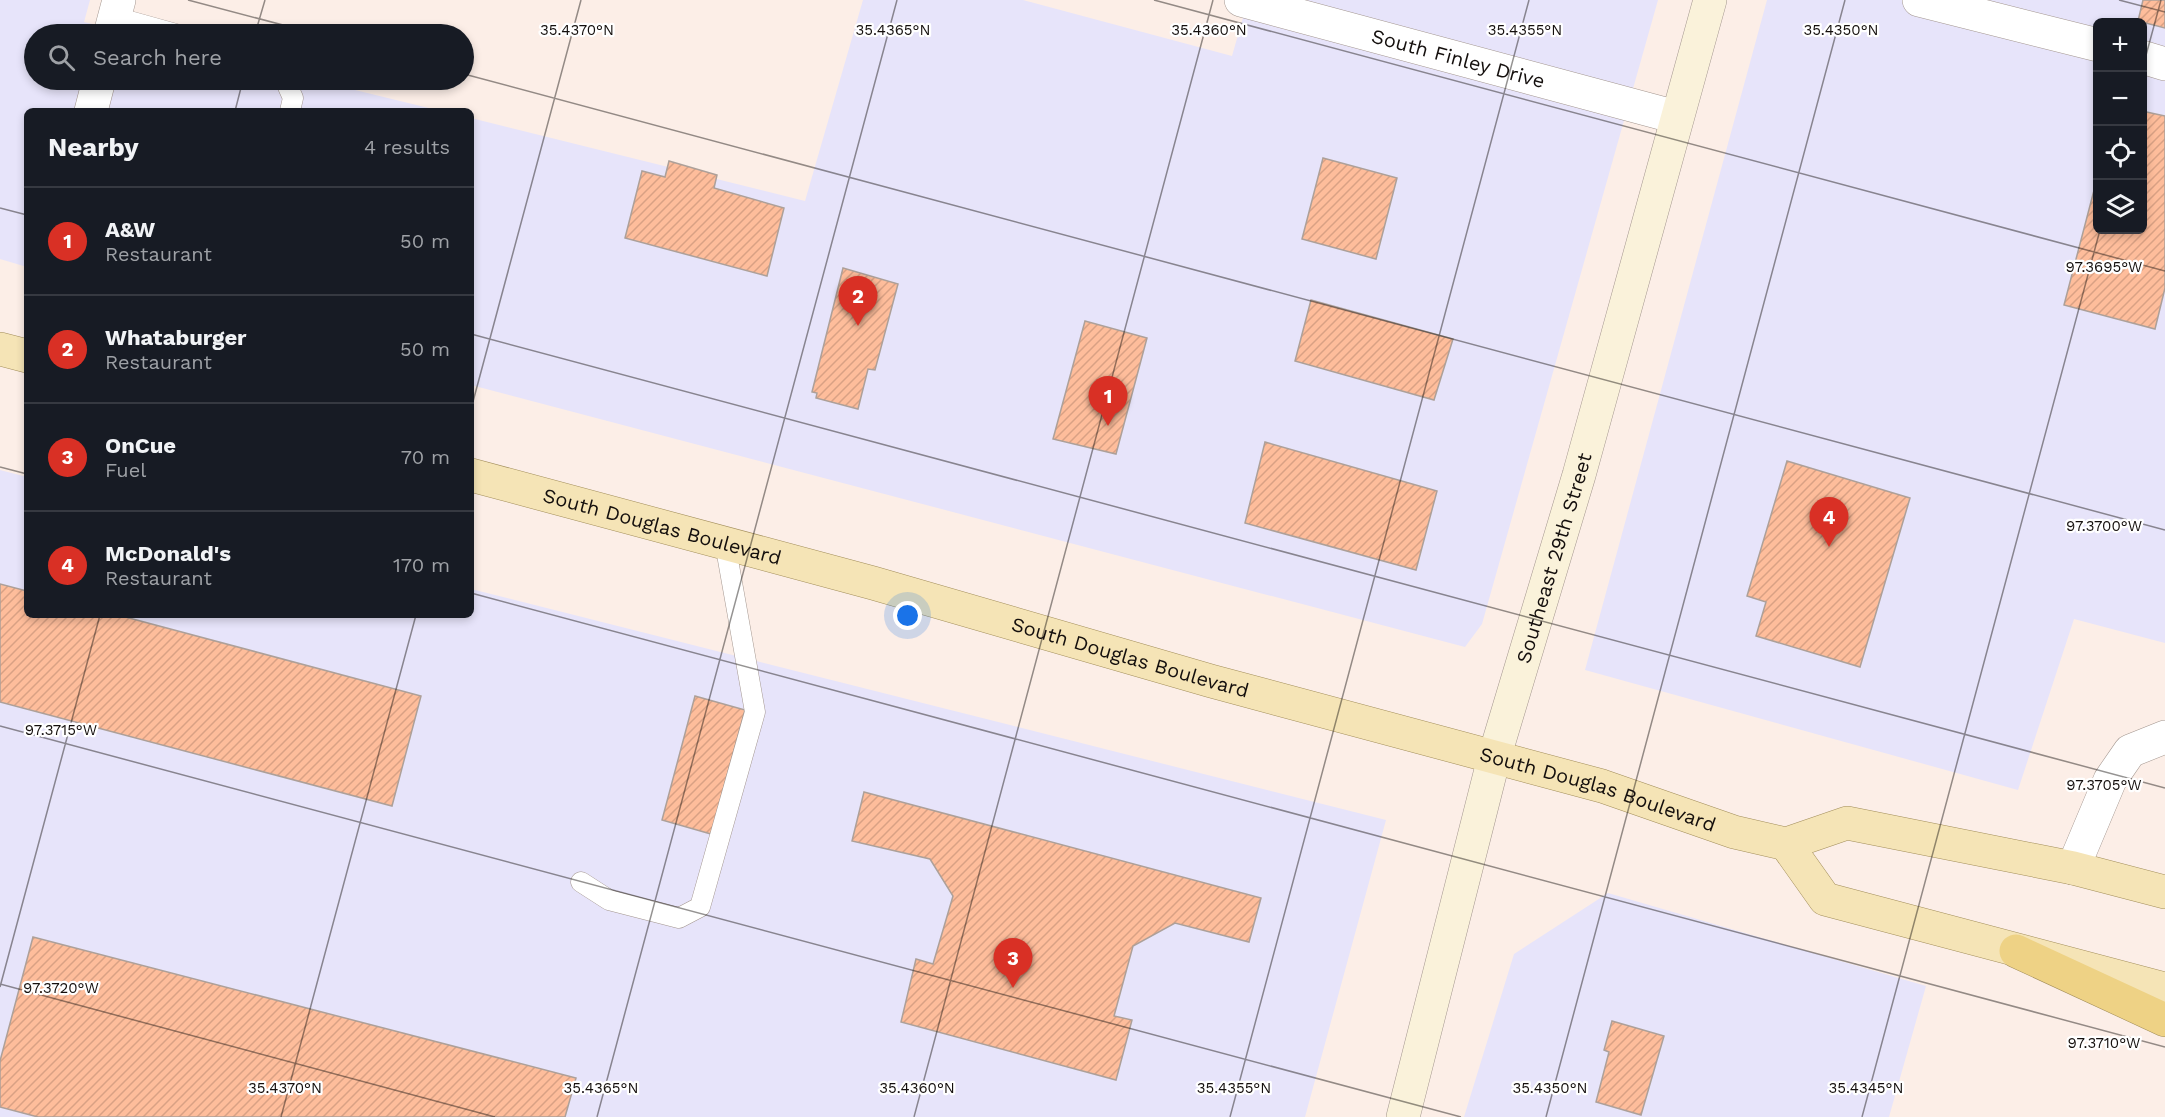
<!DOCTYPE html>
<meta charset="utf-8">
<style>
:root{--surface:#171b24;--page:#242831;--text:#f1f3f6;--muted:#9ea1a6;--line:#363941;--accent:#d93025}
body{margin:0;font-family:"Work Sans",sans-serif;background:var(--page);color:var(--text)}
.controls{position:absolute;right:18px;top:18px;display:grid;overflow:hidden;border-radius:9px;box-shadow:0 3px 9px #0003}
.controls button{width:54px;height:54px;display:grid;place-items:center;padding:0;border:0;border-bottom:2px solid var(--line);background:var(--surface);color:var(--text);font:30px sans-serif}
.you{position:absolute;left:908px;top:616px;width:21px;height:21px;margin:-15px;border:4px solid #fff;border-radius:50%;background:#1a73e8;box-shadow:0 0 0 9px #1a73e833}
.badge{display:grid;place-items:center;width:39px;height:39px;border-radius:50%;background:var(--accent);color:#fff;font-size:20px;font-weight:700}
.pin{position:absolute;translate:-50% -50px;filter:drop-shadow(0 2px 3px #0008)}
.pin::after{content:'';position:absolute;top:32px;width:21px;height:18px;background:inherit;clip-path:polygon(0 0,100% 0,50% 100%)}
.list{margin:0;padding:0;list-style:none}
h2{display:flex;justify-content:space-between;align-items:center;height:78px;margin:0;padding:0 24px;font-size:26px}
h2 small{font-size:20px;font-weight:400;color:var(--muted)}
.list li{display:grid;grid-template-columns:39px 1fr auto;gap:18px;align-items:center;box-sizing:border-box;height:108px;padding:0 24px;border-top:2px solid var(--line)}
.list b{display:block;font-size:22px;white-space:nowrap}
.list p{margin:0;font-size:20px;white-space:nowrap;color:var(--muted)}
.list em{font-size:20px;font-style:normal;color:var(--muted)}
.icon{flex:none;width:33px;height:33px;fill:none;stroke:currentColor;stroke-width:2;stroke-linecap:round;stroke-linejoin:round}
.map{position:relative;flex:none;width:2165px;height:1117px;overflow:hidden}
.search{position:absolute;background:var(--surface);box-shadow:0 3px 9px #0003;left:24px;top:24px;width:450px;height:66px;display:flex;align-items:center;gap:15px;box-sizing:border-box;padding:0 21px;border-radius:33px;color:var(--muted);font-size:22px}
.panel{position:absolute;background:var(--surface);box-shadow:0 3px 9px #0003;left:24px;top:108px;width:450px;height:510px;border-radius:9px}
.map>svg:first-child{display:block}
</style>
<div class="map">
<svg width="2165" height="1117" viewBox="0 0 2165 1117">
<defs>
<pattern id="building-hatch" width="6" height="6" patternUnits="userSpaceOnUse" patternTransform="scale(1.5)"><rect width="6" height="6" fill="#febd9b"/><path d="M-1 1l2-2M0 6l6-6M5 7l2-2" fill="none" stroke="#d9a184"/></pattern>
</defs>
<rect width="100%" height="100%" fill="#fceee7"/>
<path fill="#e7e4fa" fill-rule="evenodd" d="M0,0H90L84,22L133,34H34V80H314L441,111H27V267L0,259Z
M863,0H1023L1232,56L1248,0H1658L1482,624L1465,647L471,385V118L805,201Z
M1767,0H2165V643L2074,619L2018,790L1585,670ZM2098,22H2142V230H2098Z
M0,470L27,477V615H471V589L1386,820L1305,1117H0Z
M1608,893L1926,986L1889,1117H1464L1514,954Z"/>
<path fill="url(#building-hatch)" stroke="#ada099" stroke-width="1.5" d="M2143,0H2165V28L2138,21Z
M2142,111L2165,116V288L2155,329L2064,305L2098,175V230H2142Z
M1323,158L1397,178L1376,259L1302,239Z
M669,161L717,175L714,188L784,208L767,276L625,238L642,171L665,177Z
M843,268L898,284L875,370L868,369L858,409L816,398L817,393L812,392Z
M1311,300L1453,339L1434,400L1295,361Z
M1085,321L1147,338L1116,454L1053,439Z
M1265,442L1437,491L1416,570L1245,523Z
M1787,461L1910,498L1860,667L1756,636L1766,602L1747,596Z
M0,584L27,591V615H118L421,696L392,806L0,702Z
M695,696L745,710L711,834L662,820Z
M864,792L1261,898L1249,942L1175,923L1133,946L1114,1016L1132,1020L1116,1080L901,1022L916,959L933,964L953,896L930,859L852,841Z
M33,937L576,1078L565,1117H38L0,1107V1061Z
M1612,1021L1664,1036L1641,1115L1596,1102L1609,1052L1604,1050Z"/>
<g fill="none" stroke-linecap="round" stroke-linejoin="round">
<defs>
<path id="service" d="M115,17L176,34
M285,80L293,98L290,111
M581,882L609,900L679,918L700,907L755,712L725,543"/>
<g id="minor">
<path id="s1" d="M1241,0L1676,117"/>
<path d="M1919,0L2098,45"/>
<path d="M110,34L119,0"/>
<path d="M2142,57L2165,64"/>
<path d="M91,111L99,80"/>
<path d="M2073,868L2110,780L2130,751L2165,737"/>
</g>
<g id="secondary">
<path id="s2" d="M1403,1117L1494,758L1579,475L1710,0"/>
</g>
<g id="primary">
<path d="M0,349L27,356"/>
<path id="s3" d="M471,475L873,583L1211,681L1602,786L1734,832L1786,844L1847,823L2073,868L2165,892"/>
<path d="M1786,844L1825,899L2165,989"/>
</g>
<path id="motorway" d="M2016,951L2165,1020"/>
</defs>
<use href="#service" stroke="#a3968f" stroke-width="21"/>
<use href="#minor" stroke="#a3968f" stroke-width="34"/>
<use href="#secondary" stroke="#a3968f" stroke-width="34"/>
<use href="#primary" stroke="#a28e5b" stroke-width="34"/>
<use href="#motorway" stroke="#a28e5b" stroke-width="34"/>
<use href="#service" stroke="#fff" stroke-width="20"/>
<use href="#minor" stroke="#fff" stroke-width="33"/>
<use href="#secondary" stroke="#faf2da" stroke-width="33"/>
<use href="#primary" stroke="#f5e4b6" stroke-width="33"/>
<use href="#motorway" stroke="#eed285" stroke-width="33"/>
</g>
<path fill="none" stroke="#140f0d" stroke-width="1.5" stroke-opacity="0.45" d="M188,0L317,34M1154,0L2165,271M2119,0L2165,12M255,34L265,0M2142,70L2161,0M464,74L2165,530M235,111L243,80M0,208L27,215M471,334L2165,788M471,409L581,0M0,467L27,474M471,593L2165,1047M0,726L1461,1117M0,984L495,1117M0,987L100,615M281,1117L416,615M597,1117L897,0M914,1117L1213,0M1230,1117L1529,0M1546,1117L1845,0M1862,1117L2100,230"/>
<g text-anchor="middle" dominant-baseline="central" stroke-width="4.5" stroke-linejoin="round" paint-order="stroke">
<g font-size="20" fill="#140f0d" stroke="#fff">
<text stroke="none"><textPath href="#s1" startOffset="225">South Finley Drive</textPath></text>
<text stroke="none"><textPath href="#s3" startOffset="198">South Douglas Boulevard</textPath></text>
<text stroke="none"><textPath href="#s2" startOffset="579">Southeast 29th Street</textPath></text>
<text stroke="none"><textPath href="#s3" startOffset="684">South Douglas Boulevard</textPath></text>
<text stroke="none"><textPath href="#s3" startOffset="1170">South Douglas Boulevard</textPath></text>
</g>
</g>
<g font-size="15" text-anchor="middle" fill="#140f0d" stroke="#fff" stroke-width="4.5" stroke-linejoin="round" paint-order="stroke">
<text x="577" y="35">35.4370°N</text>
<text x="893" y="35">35.4365°N</text>
<text x="1209" y="35">35.4360°N</text>
<text x="1525" y="35">35.4355°N</text>
<text x="1841" y="35">35.4350°N</text>
<text x="2104" y="272">97.3695°W</text>
<text x="2104" y="531">97.3700°W</text>
<text x="61" y="735">97.3715°W</text>
<text x="2104" y="790">97.3705°W</text>
<text x="61" y="993">97.3720°W</text>
<text x="2104" y="1048">97.3710°W</text>
<text x="285" y="1093">35.4370°N</text>
<text x="601" y="1093">35.4365°N</text>
<text x="917" y="1093">35.4360°N</text>
<text x="1234" y="1093">35.4355°N</text>
<text x="1550" y="1093">35.4350°N</text>
<text x="1866" y="1093">35.4345°N</text>
</g>
</svg>
<div class="controls">
<button>+</button>
<button>−</button>
<button><svg class="icon" aria-label="locate" viewBox="0 0 24 24"><circle cx="12" cy="12" r="6"/><path d="M12 2v4M12 18v4M2 12h4M18 12h4"/></svg></button>
<button><svg class="icon" aria-label="layers" viewBox="0 0 24 24"><path d="M12 4l9 5-9 5-9-5zM3 14l9 5 9-5"/></svg></button>
</div>
<div class="you"></div>
<div class="pin badge" style="left:1108px;top:426px">1</div>
<div class="pin badge" style="left:858px;top:326px">2</div>
<div class="pin badge" style="left:1013px;top:988px">3</div>
<div class="pin badge" style="left:1829px;top:547px">4</div>
<div class="search"><svg class="icon" aria-label="search" viewBox="0 0 24 24"><circle cx="10" cy="10" r="6"/><path d="M15 15l6 6"/></svg>Search here</div>
<section class="panel">
<h2>Nearby<small>4 results</small></h2>
<ul class="list">
<li><span class="badge">1</span><div><b>A&amp;W</b><p>Restaurant</p></div><em>50 m</em></li>
<li><span class="badge">2</span><div><b>Whataburger</b><p>Restaurant</p></div><em>50 m</em></li>
<li><span class="badge">3</span><div><b>OnCue</b><p>Fuel</p></div><em>70 m</em></li>
<li><span class="badge">4</span><div><b>McDonald's</b><p>Restaurant</p></div><em>170 m</em></li>
</ul>
</section>
</div>
